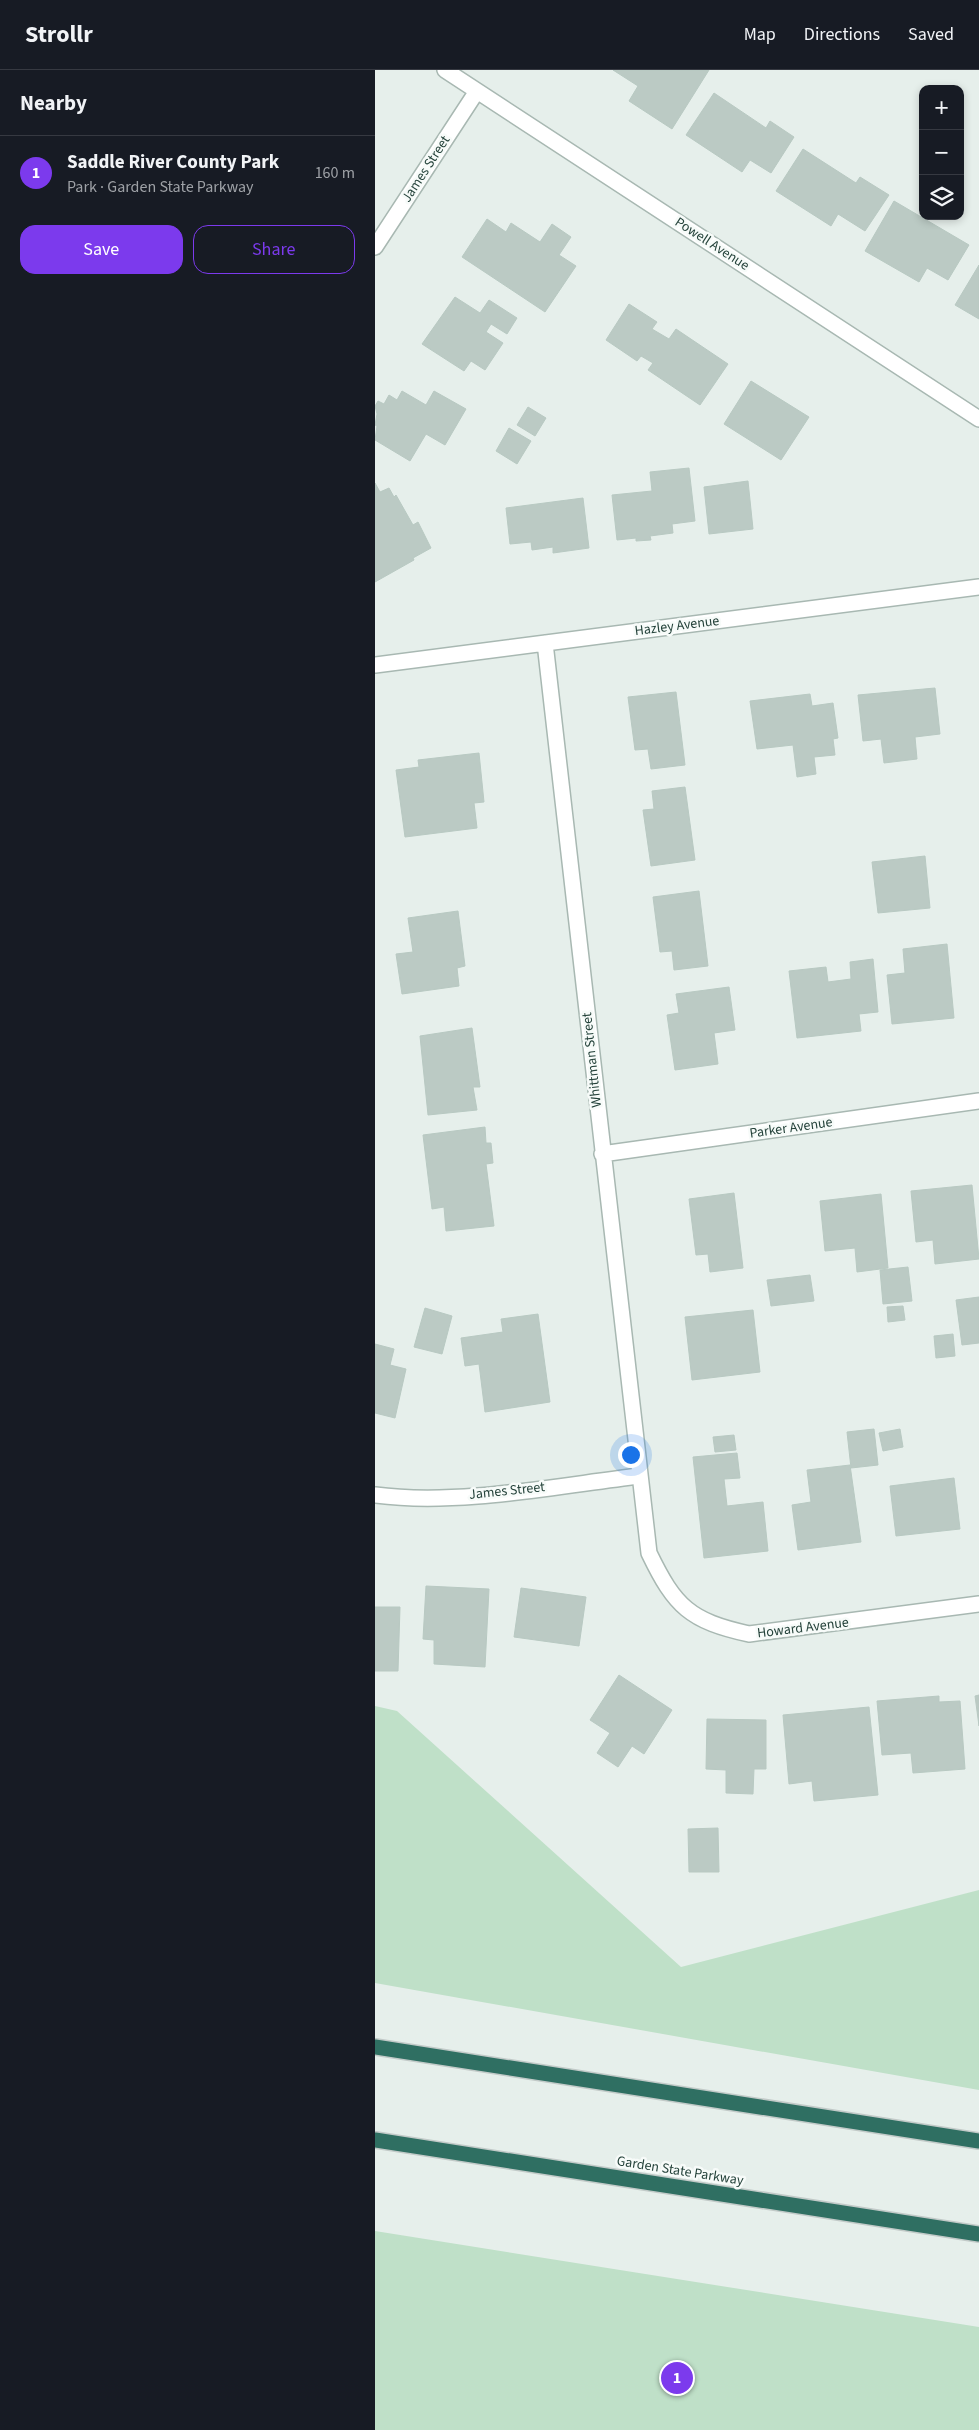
<!DOCTYPE html>
<meta charset="utf-8">
<style>
:root{--surface:#171b24;--page:#20242c;--text:#f1f3f6;--muted:#9ea1a6;--line:#363941;--accent:#7c3aed}
body{margin:0;font-family:"Source Sans 3",sans-serif;background:var(--page);color:var(--text)}
.controls{position:absolute;right:15px;top:15px;display:grid;overflow:hidden;border-radius:10px;box-shadow:0 2px 8px #0003}
.controls button{width:45px;height:45px;display:grid;place-items:center;padding:0;border:0;border-bottom:1px solid var(--line);background:var(--surface);color:var(--text);font:25px sans-serif}
.you{position:absolute;left:255px;top:1384px;width:18px;height:18px;margin:-12px;border:4px solid #fff;border-radius:50%;background:#1a73e8;box-shadow:0 0 0 8px #1a73e833}
.badge{display:grid;place-items:center;width:32px;height:32px;border-radius:50%;background:var(--accent);color:#fff;font-size:16px;font-weight:700}
.pin{position:absolute;translate:-50% -50%;border:2px solid #fff;box-shadow:0 1px 5px #0006}
.list{margin:0;padding:0;list-style:none}
h2{display:flex;justify-content:space-between;align-items:center;height:65px;margin:0;padding:0 20px;font-size:21px}
h2 small{font-size:16px;font-weight:400;color:var(--muted)}
.list li{display:grid;grid-template-columns:32px 1fr auto;gap:15px;align-items:center;box-sizing:border-box;height:75px;padding:0 20px;border-top:1px solid var(--line)}
.list b{display:block;font-size:19px;white-space:nowrap}
.list p{margin:0;font-size:16px;white-space:nowrap;color:var(--muted)}
.list em{font-size:16px;font-style:normal;color:var(--muted)}
.actions{display:flex;gap:10px;padding:15px 20px}
.actions a{flex:1;padding:11px 0;border:1px solid var(--accent);border-radius:15px;text-align:center;font-size:18px;color:var(--accent)}
.actions .main{background:var(--accent);color:#fff}
.icon{flex:none;width:28px;height:28px;fill:none;stroke:currentColor;stroke-width:2;stroke-linecap:round;stroke-linejoin:round}
.map{position:relative;flex:none;width:604px;height:2360px;overflow:hidden}
header{display:flex;align-items:center;gap:30px;box-sizing:border-box;height:70px;padding:0 25px;background:var(--surface);border-bottom:1px solid var(--line)}
header strong{font-size:24px}
nav{display:flex;gap:28px;margin-inline-start:auto;font-size:18px}
main{display:flex}
aside{flex:1;background:var(--surface)}
.map>svg:first-child{display:block}
</style>
<header>
<strong>Strollr</strong>
<nav><a>Map</a><a>Directions</a><a>Saved</a></nav>
</header>
<main>
<aside>
<h2>Nearby<small></small></h2>
<ul class="list">
<li><span class="badge">1</span><div><b>Saddle River County Park</b><p>Park · Garden State Parkway</p></div><em>160 m</em></li>
</ul>
<div class="actions"><a class="main">Save</a><a>Share</a></div>
</aside>
<div class="map">
<svg width="604" height="2360" viewBox="0 0 604 2360">
<rect width="100%" height="100%" fill="#e6efeb"/>
<path fill="#bfe0c8" d="M0,1636L22,1641L306,1897L604,1820V2020L0,1913Z
M0,2161L604,2257V2360H0Z"/>
<path fill="#bbcac4" stroke="#b8c9c2" d="M238,0H334L297,59L254,31L263,16Z
M339,23L391,58L395,51L419,67L396,103L375,90L367,102L311,65Z
M428,79L481,113L485,107L514,125L490,161L463,144L456,156L401,121Z
M519,131L594,175L573,210L552,198L544,212L490,181Z
M112,149L131,162L136,153L165,172L177,154L196,167L184,185L201,196L170,242L87,187Z
M604,195V249L580,235Z
M80,227L105,243L114,230L142,248L132,264L116,254L111,262L128,273L110,300L96,291L89,301L47,274Z
M254,234L282,252L277,259L294,269L301,259L353,294L325,335L273,300L278,293L266,286L262,291L231,270Z
M376,311L434,347L406,390L349,354Z
M27,321L51,335L59,321L91,339L70,375L51,364L35,391L0,370L2,356L0,355L2,344L0,336L3,331L9,334L14,325L22,330Z
M153,337L171,348L160,366L142,355Z
M134,358L156,371L142,394L121,381Z
M314,398L320,451L297,454L298,463L275,466L276,470L261,471V468L242,470L237,425L277,421L275,402Z
M373,411L378,459L334,464L329,417Z
M0,413L5,422L14,418L19,427L21,425L38,455L43,452L56,478L38,488L39,490L0,512Z
M208,428L214,478L178,483V477L157,480L156,472L135,474L131,438Z
M560,618L565,664L540,667L542,689L509,693L506,669L488,671L483,625Z
M301,622L310,695L276,699L273,679L260,680L253,627Z
M435,624L437,636L458,633L463,668L458,669L460,685L439,687L441,704L422,707L418,675L382,679L375,631Z
M104,683L109,732L99,733L102,758L30,767L21,700L44,697L43,690Z
M310,717L320,790L276,796L268,740L279,739L277,721Z
M550,786L555,838L503,843L497,792Z
M324,821L333,896L299,900L297,881L285,882L278,827Z
M83,841L90,896L82,898L84,916L27,924L21,884L38,882L33,848Z
M572,874L579,948L517,954L512,905L530,903L528,879Z
M498,889L503,942L484,944L486,961L422,968L414,901L451,897L453,912L476,909L475,892Z
M354,917L360,960L339,963L343,994L300,1000L292,945L304,943L301,924Z
M97,958L105,1017H98L102,1040L53,1045L45,966Z
M110,1057L111,1073H116L118,1093L111,1094L119,1156L71,1161L69,1137L57,1139L48,1065Z
M597,1115L604,1189L560,1194L558,1170L541,1172L536,1121Z
M359,1123L368,1198L335,1202L333,1184L321,1185L314,1129Z
M506,1124L513,1198L482,1202L480,1178L450,1181L445,1131Z
M533,1197L537,1231L508,1234L505,1200Z
M435,1205L439,1231L396,1236L392,1210Z
M604,1227V1273L587,1275L581,1230Z
M528,1236L530,1250L513,1252L512,1237Z
M50,1238L77,1246L67,1284L39,1277Z
M378,1240L385,1302L317,1310L310,1247Z
M163,1244L175,1332L110,1342L104,1294L90,1296L86,1268L128,1262L126,1249Z
M578,1264L580,1286L561,1288L559,1266Z
M0,1274L19,1279L15,1295L31,1299L20,1348L0,1343Z
M499,1359L503,1395L476,1398L472,1362Z
M525,1359L528,1377L508,1381L504,1363Z
M359,1365L361,1380L340,1382L338,1367Z
M362,1383L365,1408L349,1409L352,1436L388,1432L393,1481L329,1488L318,1387Z
M475,1395L486,1472L423,1480L417,1435L436,1432L432,1400Z
M579,1408L585,1459L521,1466L515,1416Z
M51,1516L114,1519L110,1597L59,1594V1570L48,1569Z
M146,1518L211,1527L204,1576L139,1567Z
M0,1537H25L23,1601H0Z
M244,1605L297,1640L269,1684L257,1676L243,1697L222,1683L235,1663L215,1650Z
M604,1625V1656L600,1626Z
M564,1626V1632L585,1631L590,1699L538,1703L536,1683L507,1685L502,1631Z
M494,1637L503,1725L439,1731L437,1711L414,1714L408,1645Z
M332,1649L391,1650V1699H379L378,1724L351,1723V1700L331,1699Z
M343,1758L344,1802H314L313,1759Z"/>
<g fill="none" stroke-linecap="round" stroke-linejoin="round">
<defs>
<path id="minor" d="M70,0L604,349
M0,177L102,21
M170,573L274,1483C300,1537 315,1551 374,1564L604,1534
M0,595L604,517
M227,1084L604,1031
M0,1425C82,1436 181,1416 264,1406"/>
<path id="highway" d="M0,1977L604,2071
M0,2070L604,2164"/>
</defs>
<use href="#minor" stroke="#a8b8b2" stroke-width="18"/>
<use href="#highway" stroke="#c2cac8" stroke-width="18"/>
<use href="#minor" stroke="#fff" stroke-width="15"/>
<use href="#highway" stroke="#2f6f62" stroke-width="15"/>
</g>
<g text-anchor="middle" dominant-baseline="central" stroke-width="5" stroke-linejoin="round" paint-order="stroke">
<g font-size="14" fill="#24423a" stroke="#f7fbf9">
<text transform="translate(51 99) rotate(-57)">James Street</text>
<text transform="translate(337 174) rotate(33)">Powell Avenue</text>
<text transform="translate(302 556) rotate(-7)">Hazley Avenue</text>
<text transform="translate(217 990) rotate(-96)">Whittman Street</text>
<text transform="translate(416 1058) rotate(-8)">Parker Avenue</text>
<text transform="translate(132 1421) rotate(-6)">James Street</text>
<text transform="translate(428 1558) rotate(-7)">Howard Avenue</text>
<text transform="translate(305 2101) rotate(9)">Garden State Parkway</text>
</g>
</g>
</svg>
<div class="controls">
<button>+</button>
<button>−</button>
<button><svg class="icon" aria-label="layers" viewBox="0 0 24 24"><path d="M12 4l9 5-9 5-9-5zM3 14l9 5 9-5"/></svg></button>
</div>
<div class="you"></div>
<div class="pin badge" style="left:302px;top:2308px">1</div>
</div>
</main>
